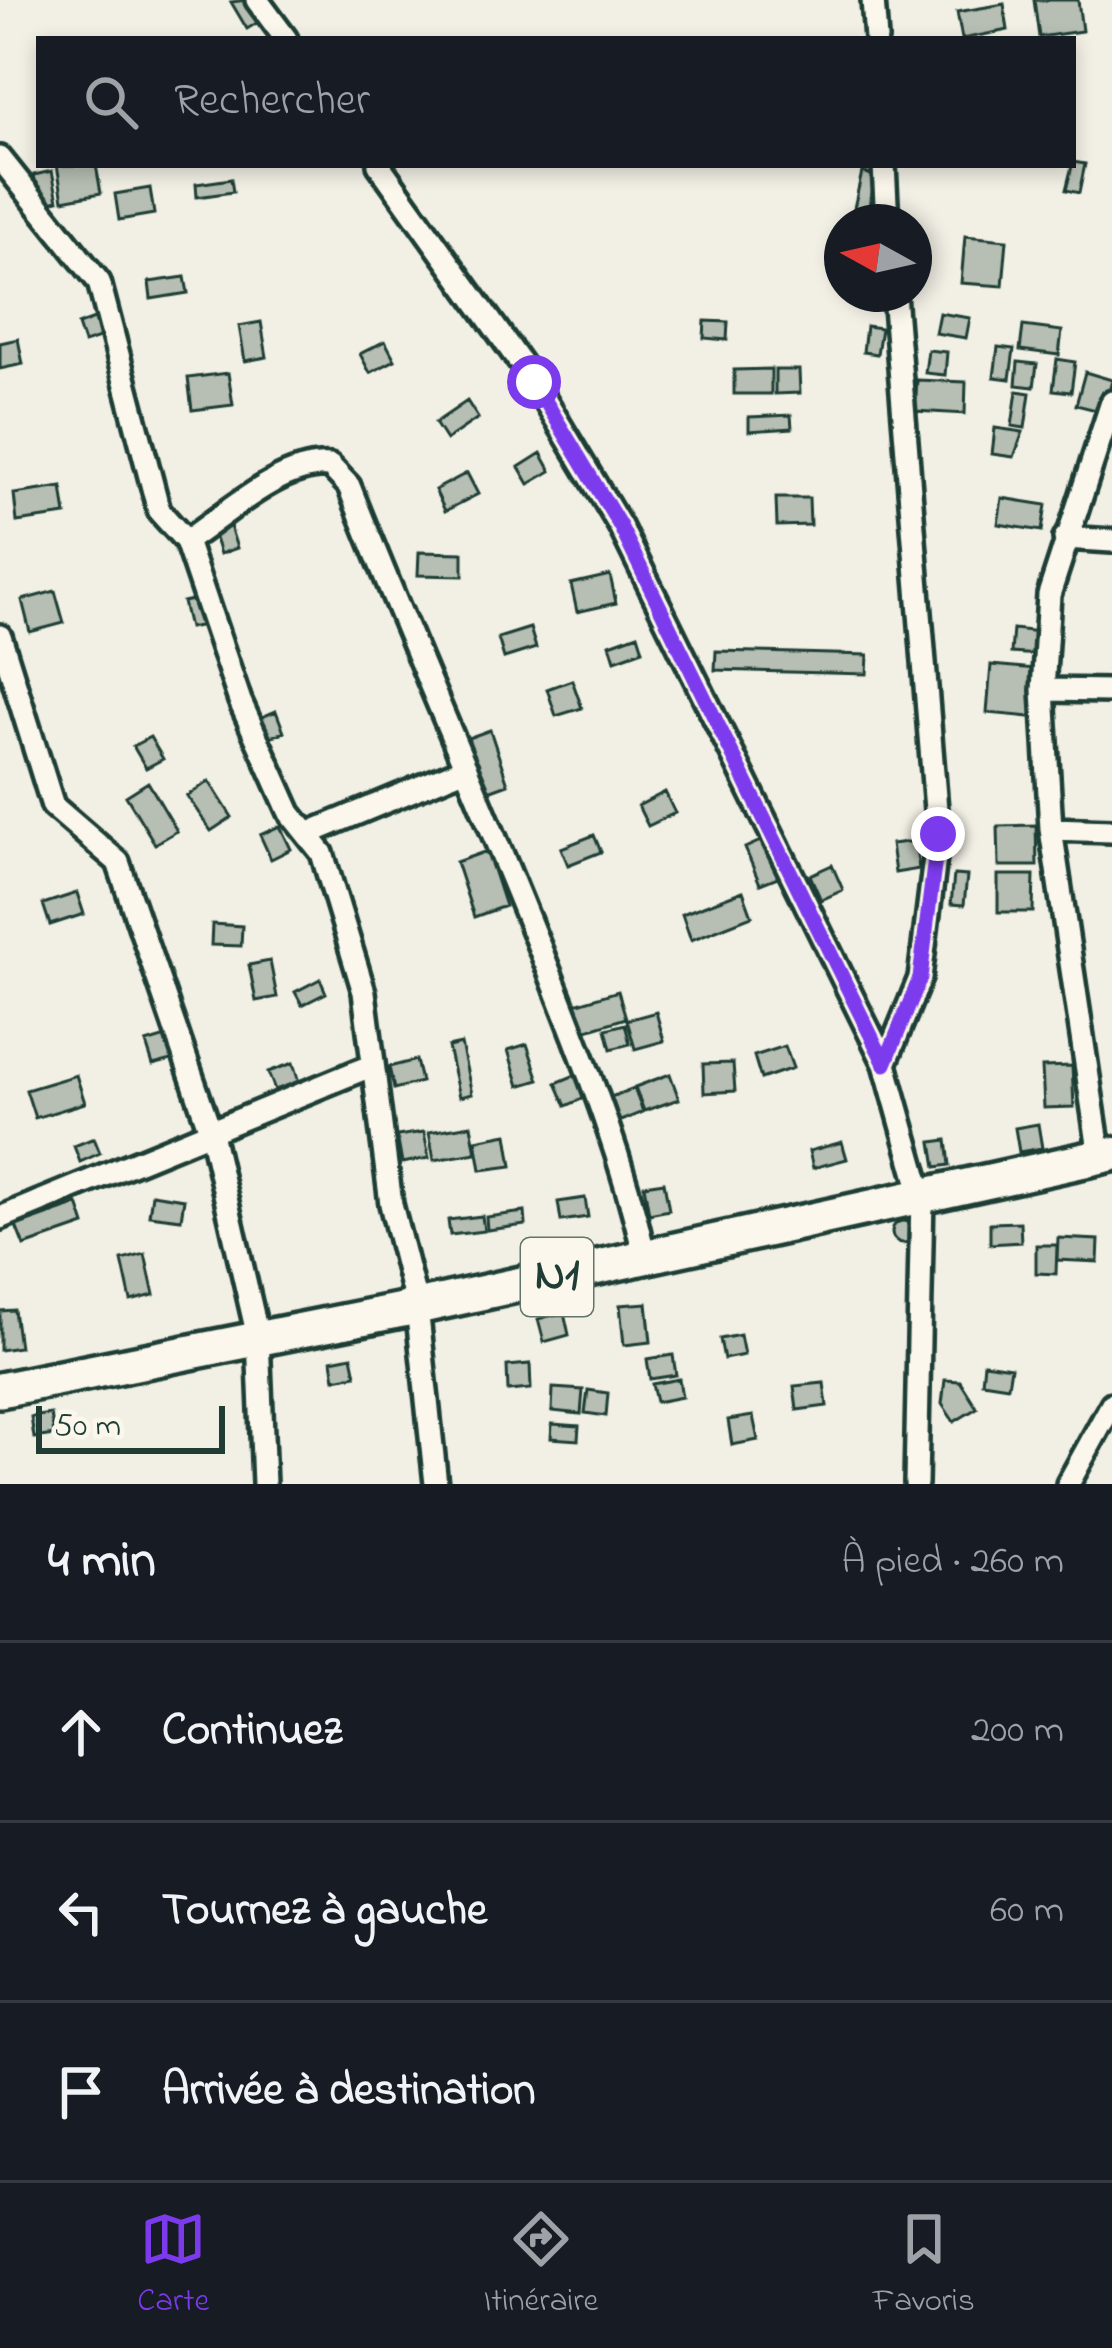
<!DOCTYPE html>
<html lang="fr">
<meta charset="utf-8">
<style>
:root{--surface:#171b24;--page:#242831;--text:#f1f3f6;--muted:#9ea1a6;--line:#363941;--accent:#7c3aed}
body{margin:0;font-family:"Indie Flower",sans-serif;background:var(--page);color:var(--text)}
.compass{position:absolute;left:824px;top:204px;width:108px;height:108px;border-radius:50%;background:var(--surface);box-shadow:0 6px 18px #0003;rotate:278deg}
.scale{position:absolute;left:36px;bottom:30px;width:189px;box-sizing:border-box;padding-left:12px;border:6px solid #1f3d34;border-top:0;font-size:33px;line-height:42px;white-space:nowrap;color:#1f3d34;-webkit-text-stroke:9px #fbf7ec;paint-order:stroke}
.stop{position:absolute;width:36px;height:36px;margin:-27px;border:9px solid #7c3aed;border-radius:50%;background:#fff}
.stop.end{background:#7c3aed;border-color:#fff;box-shadow:0 3px 12px #0008}
.list{margin:0;padding:0;list-style:none}
h2{display:flex;justify-content:space-between;align-items:center;height:156px;margin:0;padding:0 48px;font-size:51px}
h2 small{font-size:39px;font-weight:400;color:var(--muted)}
.list li{display:grid;grid-template-columns:78px 1fr auto;gap:36px;align-items:center;box-sizing:border-box;height:180px;padding:0 48px;border-top:3px solid var(--line)}
.list b{display:block;font-size:45px;white-space:nowrap}
.list em{font-size:39px;font-style:normal;color:var(--muted)}
.icon{flex:none;width:66px;height:66px;fill:none;stroke:currentColor;stroke-width:2;stroke-linecap:round;stroke-linejoin:round}
.map{position:relative;flex:none;width:1112px;height:1484px;overflow:hidden}
.search{position:absolute;background:var(--surface);box-shadow:0 6px 18px #0003;left:36px;right:36px;top:36px;height:132px;display:flex;align-items:center;gap:30px;box-sizing:border-box;padding:0 42px;border-radius:0px;color:var(--muted);font-size:45px}
.sheet{height:696px;background:var(--surface)}
nav{display:flex;justify-content:space-around;align-items:center;box-sizing:border-box;height:168px;border-top:3px solid var(--line);background:var(--surface);font-size:33px;color:var(--muted)}
nav a{display:grid;justify-items:center;gap:6px}
nav .on{color:var(--accent)}
.map>svg:first-child{display:block}
</style>
<div class="map">
<svg width="1112" height="1484" viewBox="0 0 1112 1484">
<rect width="100%" height="100%" fill="#f2f0e5"/>
<filter id="ink" filterUnits="userSpaceOnUse"><feTurbulence type="fractalNoise" baseFrequency=".00833" numOctaves="2"/><feDisplacementMap in="SourceGraphic" scale="24" xChannelSelector="R" yChannelSelector="G"/><feConvolveMatrix kernelMatrix="1 2 1 2 8 2 1 2 1" color-interpolation-filters="sRGB"/></filter>
<g filter="url(#ink)">
<path fill="#b7beb3" stroke="#1f3d34" stroke-width="3" d="M247,0L260,21L247,29L231,2Z
M1034,0H1078L1082,31L1039,37Z
M1004,4L1008,30L962,39L957,12Z
M1073,162L1085,164L1079,193L1066,190Z
M57,165H96L101,193L63,200Z
M52,171L58,200L40,204L34,175Z
M862,172L876,176L868,211L854,208Z
M231,179L233,192L197,197L196,184Z
M150,188L154,214L119,220L115,194Z
M965,236L1007,240L1003,286L961,283Z
M185,277L188,293L151,299L149,282Z
M939,313L970,318L966,338L935,333Z
M97,318L103,337L84,343L78,325Z
M705,321L728,322L727,340L704,338Z
M261,322L267,357L245,361L239,326Z
M866,326L881,328L877,354L863,352Z
M1023,326L1062,331L1059,355L1020,350Z
M18,339L23,364L0,369V343Z
M385,341L395,360L370,373L360,354Z
M998,347L1014,349L1010,379L994,377Z
M928,350L947,352L945,375L925,373Z
M1057,359L1075,362L1071,392L1053,390Z
M1018,362L1037,364L1034,387L1016,385Z
M771,369V394H734V370Z
M775,370H799L800,393L775,394Z
M1085,372L1112,380L1104,412L1076,405Z
M228,373L233,405L192,410L188,378Z
M917,380L966,382L965,414L915,411Z
M1017,391L1030,393L1025,428L1012,426Z
M467,401L478,418L446,440L435,423Z
M791,415L792,428L749,431V417Z
M995,428L1023,432L1014,457L992,454Z
M541,453L551,471L529,484L519,467Z
M467,473L478,494L445,511L435,490Z
M62,487L66,515L17,522L14,494Z
M776,498H809L810,525L777,526Z
M1002,498L1046,505L1042,531L998,524Z
M229,523L237,548L220,554L212,529Z
M419,552L463,553V576L418,575Z
M610,575L616,603L577,612L571,584Z
M55,591L64,623L30,632L22,600Z
M202,598L209,624L189,628L183,602Z
M530,628L536,648L504,658L498,638Z
M1013,629L1040,632L1038,655L1011,653Z
M638,634L643,650L615,660L610,644Z
M716,651L868,655L867,674L715,670Z
M991,665L1036,669L1031,717L987,713Z
M572,680L582,708L556,716L547,689Z
M276,711L284,732L265,739L257,719Z
M490,730L508,784L486,792L468,738Z
M150,737L163,759L146,768L133,746Z
M209,781L232,817L211,831L187,796Z
M148,782L177,831L155,844L126,796Z
M665,792L675,813L648,826L638,806Z
M1036,825L1037,866H999L998,826Z
M280,826L291,849L271,859L260,835Z
M594,835L601,852L568,865L561,848Z
M763,840L778,877L760,884L745,848Z
M915,841L919,869L895,873L891,844Z
M487,851L505,906L474,917L456,862Z
M832,865L843,890L821,900L810,875Z
M954,875L967,876L964,905L951,904Z
M998,875H1034L1033,912H998Z
M743,891L752,916L691,940L682,914Z
M77,893L84,914L50,925L43,904Z
M212,924L242,926L241,946L211,945Z
M270,961L277,997L256,1001L249,965Z
M320,979L326,993L302,1005L295,992Z
M618,991L626,1018L584,1031L575,1004Z
M656,1012L664,1041L635,1049L627,1020Z
M625,1024L630,1044L611,1049L606,1029Z
M169,1036L176,1059L153,1065L146,1043Z
M461,1044L472,1094L459,1097L448,1047Z
M527,1044L539,1080L519,1086L508,1050Z
M785,1046L793,1068L761,1079L754,1056Z
M416,1060L421,1082L394,1089L389,1067Z
M293,1063L299,1082L275,1090L268,1072Z
M733,1063L735,1091L704,1093L703,1064Z
M1072,1066L1074,1107L1044,1108L1042,1067Z
M670,1074L679,1099L644,1111L635,1087Z
M76,1075L85,1103L35,1118L26,1090Z
M575,1075L584,1098L566,1106L556,1083Z
M634,1088L643,1112L618,1122L608,1098Z
M1038,1124L1042,1148L1019,1152L1015,1128Z
M471,1125L476,1153L434,1160L429,1132Z
M424,1132L429,1158L402,1163L397,1136Z
M507,1134L512,1166L481,1170L476,1140Z
M94,1138L100,1153L80,1162L74,1146Z
M947,1140L950,1165L936,1167L932,1142Z
M842,1142L847,1159L813,1168L809,1151Z
M664,1182L669,1210L649,1214L644,1185Z
M152,1194L184,1199L181,1219L149,1215Z
M585,1198L588,1217L561,1221L558,1202Z
M78,1204L85,1225L24,1246L16,1226Z
M525,1212L526,1225L487,1230L486,1217Z
M482,1216L484,1231L450,1235L448,1220Z
M892 1232a11 11 0 1 1 22 0a11 11 0 1 1-22 0Z
M1020,1222L1021,1242L990,1244V1223Z
M1058,1238L1099,1240L1098,1262L1057,1260Z
M1036,1245H1057L1056,1274L1036,1273Z
M145,1254L154,1295L131,1301L122,1260Z
M647,1303L651,1342L624,1345L620,1305Z
M14,1310L19,1347L0,1350V1311Z
M564,1312L569,1335L544,1342L538,1319Z
M740,1335L744,1355L724,1359L720,1339Z
M673,1355L676,1375L650,1379L647,1359Z
M352,1356L356,1375L335,1379L332,1360Z
M984,1363L1011,1367L1008,1386L982,1382Z
M530,1364L531,1389L508,1391L507,1366Z
M679,1379L682,1397L656,1402L652,1384Z
M945,1380L960,1381L977,1408L954,1422L942,1404Z
M824,1383L827,1406L797,1410L794,1386Z
M553,1388L583,1390L581,1414L552,1411Z
M588,1390L608,1393L606,1416L585,1413Z
M51,1414L54,1435L34,1438L31,1417Z
M753,1416L758,1440L732,1445L728,1420Z
M552,1424L579,1426L578,1440L551,1438Z"/>
<g fill="none" stroke-linecap="round" stroke-linejoin="round">
<defs>
<path id="minor" d="M257,0L286,39
M873,0L876,39
M0,158L99,282L159,511L186,541L240,701L290,813L322,853L364,992L391,1204L417,1307L436,1484
M379,165L534,382L620,526L885,1064L922,1196L916,1484
M884,165L887,222
M1065,538L1112,541
M186,541C226,515 281,462 330,466L349,486C413,649 485,808 549,971C587,1068 622,1155 645,1258
M0,636L53,806L118,862L211,1133L258,1337L264,1484
M1043,690L1112,691
M1051,829L1112,831
M307,834L466,768
M885,1064L920,978L938,834L894,294
M1100,1157L1051,829L1043,690L1049,595L1112,402
M0,1218L373,1065
M1068,1484L1112,1404"/>
<path id="primary" d="M0,1390L417,1307L1112,1154"/>
</defs>
<use href="#minor" stroke="#1f3d34" stroke-width="30"/>
<use href="#primary" stroke="#1f3d34" stroke-width="42"/>
<use href="#minor" stroke="#fbf7ec" stroke-width="21"/>
<use href="#primary" stroke="#fbf7ec" stroke-width="33"/>
</g>
</g>
<g fill="none" stroke-linecap="round" stroke-linejoin="round" filter="url(#ink)">
<path stroke="#7c3aed" stroke-width="15" d="M534,382L620,526L885,1064L920,978L938,834"/>
</g>
<g text-anchor="middle" dominant-baseline="central" stroke-width="12" stroke-linejoin="round" paint-order="stroke">
<rect fill="#fbf7ec" stroke="#61756b" stroke-width="3" x="521" y="1238" width="72" height="78" rx="9"/>
<g font-size="45" font-weight="bold" fill="#1f3d34">
<text x="557" y="1277">N1</text>
</g>
</g>
</svg>
<svg class="compass" viewBox="-18 -18 36 36"><path d="M0-13l5 13h-10z" fill="#e53935"/><path d="M0 13l5-13h-10z" fill="#9ea1a6"/></svg>
<div class="scale">50 m</div>
<div class="stop" style="left:534px;top:382px"></div>
<div class="stop end" style="left:938px;top:834px"></div>
<div class="search"><svg class="icon" aria-label="search" viewBox="0 0 24 24"><circle cx="10" cy="10" r="6"/><path d="M15 15l6 6"/></svg>Rechercher</div>
</div>
<section class="sheet">
<h2>4 min<small>À pied · 260 m</small></h2>
<ul class="list">
<li><svg class="icon" aria-label="ahead" viewBox="0 0 24 24"><path d="M12 20V5M6 11l6-6 6 6"/></svg><div><b>Continuez</b></div><em>200 m</em></li>
<li><svg class="icon" aria-label="left" viewBox="0 0 24 24"><path d="M17 20v-9H6M10 6l-5 5 5 5"/></svg><div><b>Tournez à gauche</b></div><em>60 m</em></li>
<li><svg class="icon" aria-label="arrive" viewBox="0 0 24 24"><path d="M6 21V4h12l-3 4 3 4H6"/></svg><div><b>Arrivée à destination</b></div></li>
</ul>
</section>
<nav>
<a class="on"><svg class="icon" aria-label="map" viewBox="0 0 24 24"><path d="M3 6l6-2 6 2 6-2v14l-6 2-6-2-6 2zM9 4v14M15 6v14"/></svg>Carte</a>
<a><svg class="icon" aria-label="directions" viewBox="0 0 24 24"><path d="M12 3l9 9-9 9-9-9zM9 14v-3h6M13 9l2 2-2 2"/></svg>Itinéraire</a>
<a><svg class="icon" aria-label="saved" viewBox="0 0 24 24"><path d="M7 4h10v16l-5-4-5 4z"/></svg>Favoris</a>
</nav>
